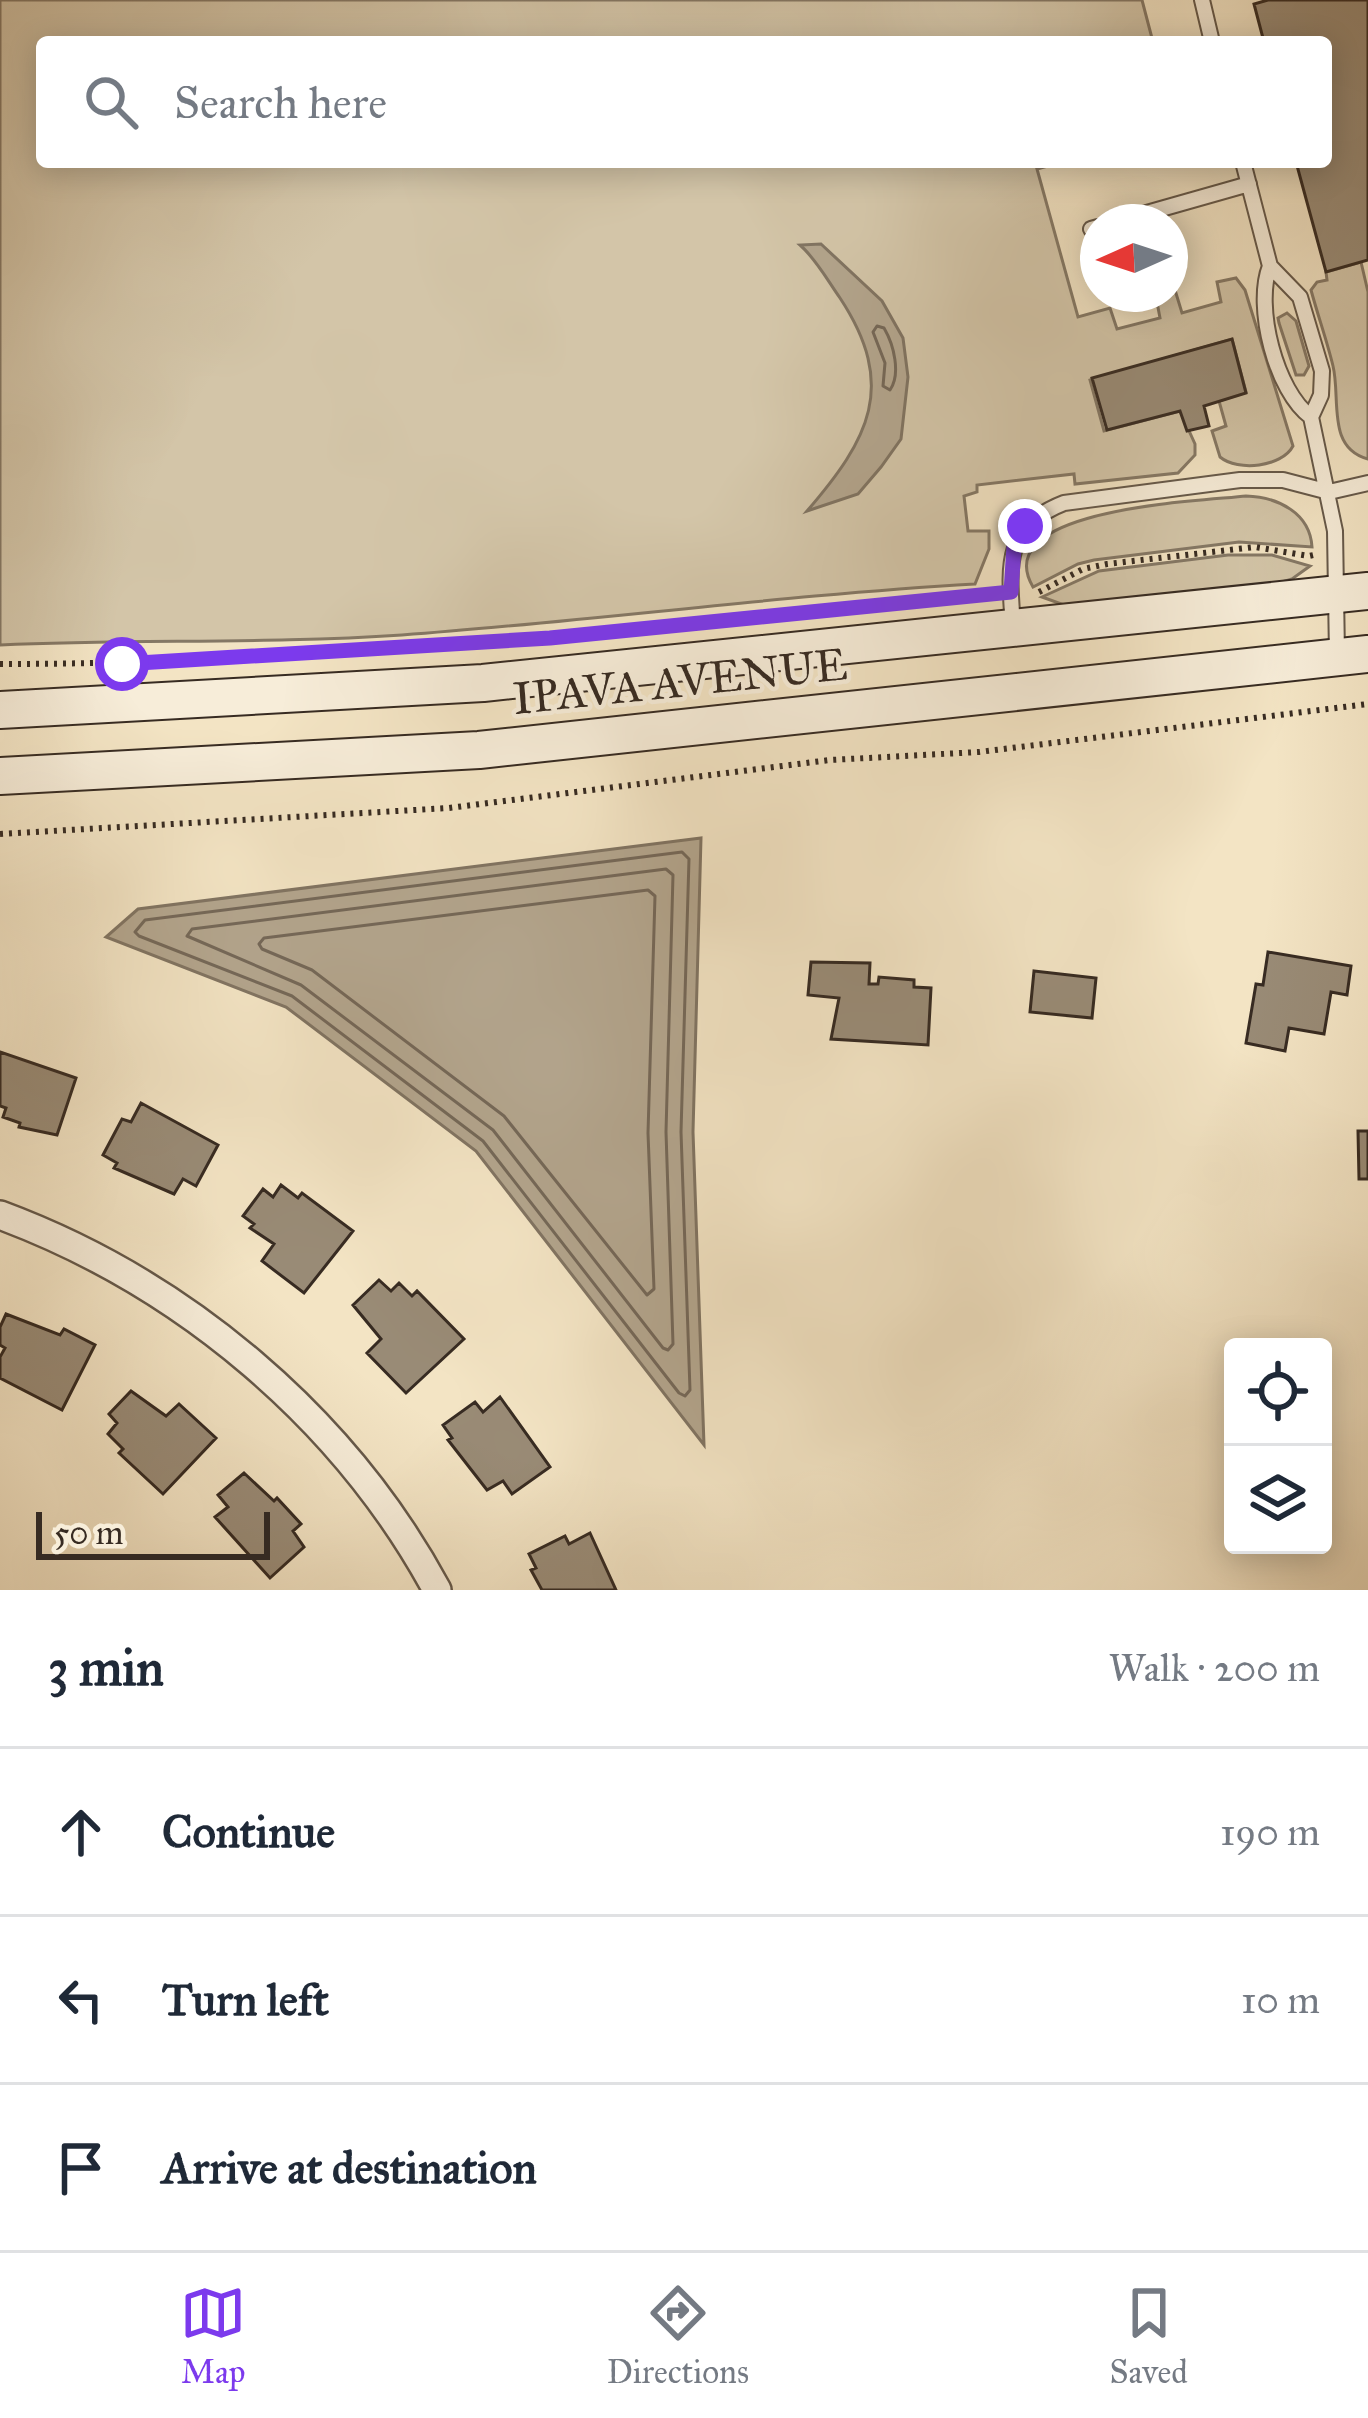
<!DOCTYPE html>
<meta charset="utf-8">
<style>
:root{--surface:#fff;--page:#f2f2f3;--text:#1f2937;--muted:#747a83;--line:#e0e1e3;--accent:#7c3aed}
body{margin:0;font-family:"IM FELL Great Primer",serif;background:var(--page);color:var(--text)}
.controls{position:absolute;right:36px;bottom:36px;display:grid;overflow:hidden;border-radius:12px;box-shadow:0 6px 30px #0003}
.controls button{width:108px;height:108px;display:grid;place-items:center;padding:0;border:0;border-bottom:3px solid var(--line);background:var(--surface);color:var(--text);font:60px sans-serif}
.compass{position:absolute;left:1080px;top:204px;width:108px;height:108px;border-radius:50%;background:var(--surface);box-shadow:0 6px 30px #0003;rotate:267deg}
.scale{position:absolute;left:36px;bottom:30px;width:234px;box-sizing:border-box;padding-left:12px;border:6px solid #372b22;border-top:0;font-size:33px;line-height:42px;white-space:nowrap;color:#372b22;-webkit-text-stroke:9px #f7edd9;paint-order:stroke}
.stop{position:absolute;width:36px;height:36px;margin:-27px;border:9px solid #7c3aed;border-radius:50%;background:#fff}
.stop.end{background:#7c3aed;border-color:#fff;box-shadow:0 3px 12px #0008}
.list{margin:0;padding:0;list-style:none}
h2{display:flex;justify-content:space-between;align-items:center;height:156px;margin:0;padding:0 48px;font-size:51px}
h2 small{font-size:39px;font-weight:400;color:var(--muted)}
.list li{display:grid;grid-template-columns:78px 1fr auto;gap:36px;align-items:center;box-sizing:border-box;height:168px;padding:0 48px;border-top:3px solid var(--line)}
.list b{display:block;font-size:45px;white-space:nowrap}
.list em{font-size:39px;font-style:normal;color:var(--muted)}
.icon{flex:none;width:66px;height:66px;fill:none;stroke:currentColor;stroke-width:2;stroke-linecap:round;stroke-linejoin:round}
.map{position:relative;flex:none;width:1368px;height:1590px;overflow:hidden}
.search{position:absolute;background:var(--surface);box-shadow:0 6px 30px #0003;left:36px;right:36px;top:36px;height:132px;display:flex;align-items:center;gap:30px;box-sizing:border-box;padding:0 42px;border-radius:12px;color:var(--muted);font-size:45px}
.sheet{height:660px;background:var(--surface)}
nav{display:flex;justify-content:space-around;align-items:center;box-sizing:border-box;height:168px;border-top:3px solid var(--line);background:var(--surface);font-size:33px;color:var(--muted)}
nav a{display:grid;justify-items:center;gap:6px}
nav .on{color:var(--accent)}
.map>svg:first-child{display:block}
</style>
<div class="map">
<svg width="1368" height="1590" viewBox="0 0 1368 1590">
<rect width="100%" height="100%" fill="#f3e4c4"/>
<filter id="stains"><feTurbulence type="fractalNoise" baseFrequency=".00167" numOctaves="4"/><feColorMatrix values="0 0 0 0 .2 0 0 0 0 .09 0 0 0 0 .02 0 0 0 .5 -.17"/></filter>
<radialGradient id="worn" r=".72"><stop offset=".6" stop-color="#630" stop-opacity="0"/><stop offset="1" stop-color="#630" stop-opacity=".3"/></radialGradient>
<path fill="#d3c5a8" stroke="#857865" stroke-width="3" d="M0,0H1142L1153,42H42V162H1062L1037,169L1078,317L1110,308L1117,329L1160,318L1156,297L1175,290L1182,313L1221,302L1217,282L1236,278L1245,290L1293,446C1282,467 1238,472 1220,457L1212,431L1226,426L1219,401L1246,392L1232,339L1090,380L1104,431L1180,411L1195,444V455L1178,473L1075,484L1074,474L977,485V492L964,496L968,531H989V549L975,584C783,595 593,621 402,635C268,644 134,639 0,645Z
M1361,262L1368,292V459C1326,448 1341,398 1333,366C1327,341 1318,316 1311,290L1317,282L1327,280L1326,272Z
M1287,313L1296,321L1309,366L1304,375H1296L1279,323L1278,318Z
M1246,496C1278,497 1310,513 1312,547L1239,542L1094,560L1078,564L1033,587C986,507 1207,501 1246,496Z
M1228,555H1272L1310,566L1292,579L1282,582L1064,605L1042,597L1099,571Z"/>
<path fill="#b3a58d" stroke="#817462" stroke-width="3" d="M821,244L882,301L903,338L908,377L901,439L881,467L858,494L807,511C869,439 898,386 840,298C828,281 816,259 800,245Z
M701,838L693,1132L704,1445L476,1151L286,1007L106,937L138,909Z"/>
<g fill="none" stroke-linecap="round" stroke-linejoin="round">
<path stroke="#756858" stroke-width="3" d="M877,326L884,328C894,345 901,374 890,390L883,386L885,363L873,332Z
M682,852L689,859L681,1132L690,1390L685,1396L679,1393L483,1141L292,996L139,936L135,932L145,920Z
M666,869L673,875L666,1132L673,1344L668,1350L663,1348L493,1130L301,985L187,936L192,929Z
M648,890L655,896L648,1133L654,1289L647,1295L504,1116L312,970L262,949L259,944L264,938Z"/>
</g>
<path fill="#998b76" stroke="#372b22" stroke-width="3" d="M1268,0H1368V260L1326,272L1296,162H1326V42H1264L1254,4Z
M1232,339L1246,393L1204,406L1209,426L1187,431L1180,411L1107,430L1092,378Z
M1268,952L1351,966L1347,995L1331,992L1324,1034L1289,1028L1285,1051L1246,1043L1256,984L1263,985Z
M811,962L870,963L869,984H878L879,977L914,980V987L931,988L928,1045L831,1039L839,998L808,995Z
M1034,971L1096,978L1092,1018L1030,1012Z
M0,1052L76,1078L57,1135L19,1127L20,1123L3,1117L6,1108L0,1106Z
M141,1103L218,1145L196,1186L183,1179L174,1194L114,1168L117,1163L103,1155L122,1119L131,1122Z
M1358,1131H1368V1179H1359Z
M281,1185L298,1198L302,1193L353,1231L304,1293L262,1261L274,1244L250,1228L254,1224L243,1216L263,1189L273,1197Z
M379,1280L391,1291L399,1283L412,1296L417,1291L464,1339L406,1393L367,1353L381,1339L353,1305Z
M6,1314L60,1335L64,1329L95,1345L62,1410L0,1378V1357L5,1348L0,1345V1327Z
M131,1391L166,1416L179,1404L216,1438L163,1494L119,1453L123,1449L108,1434L117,1423L109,1414Z
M500,1397L550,1467L512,1494L503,1481L487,1490L448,1440L452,1438L443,1425L475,1402L483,1412Z
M244,1473L274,1501L277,1498L301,1524L293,1531L304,1547L270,1578L215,1517L228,1507L218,1495Z
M590,1533L616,1590H542L531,1570L536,1568L529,1554L565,1536L569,1544Z"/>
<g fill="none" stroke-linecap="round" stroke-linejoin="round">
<defs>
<path id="lane" d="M1202,0L1212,42
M1243,162L1270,266L1300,297L1322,371L1321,395L1311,417C1276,392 1254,306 1270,266
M1115,222L1249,184
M1091,229L1098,227
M1311,417L1335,531L1337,655
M1013,626C1009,569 1002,527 1064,503L1240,480H1283L1329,492L1368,483"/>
<path id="street" d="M0,1215C183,1283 344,1418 437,1590"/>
<path id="secondary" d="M0,710L483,683L1368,591
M0,776L479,750L1368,654"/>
</defs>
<use href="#lane" stroke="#66594a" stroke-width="18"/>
<use href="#street" stroke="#66594a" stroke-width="32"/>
<use href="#secondary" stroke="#372b22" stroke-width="40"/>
<path stroke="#372b22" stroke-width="6" stroke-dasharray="3 6" stroke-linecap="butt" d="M1039,592L1083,569L1107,564L1255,547L1309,556L1318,554
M0,664C215,664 430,648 644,629
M0,834L449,808L830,760L979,752L1368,704"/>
<use href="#lane" stroke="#f7edd9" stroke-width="14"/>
<use href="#street" stroke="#f7edd9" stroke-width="27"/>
<use href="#secondary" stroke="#f7edd9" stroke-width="36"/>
</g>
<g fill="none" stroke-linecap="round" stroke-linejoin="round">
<path stroke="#7c3aed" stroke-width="15" d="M122,664L550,638L1011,592L1014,547L1025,526"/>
</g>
<g text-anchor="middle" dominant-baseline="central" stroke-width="9" stroke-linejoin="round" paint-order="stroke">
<g font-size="45" fill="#372b22" stroke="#f7edd9">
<text transform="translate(680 681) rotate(-6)">IPAVA AVENUE</text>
</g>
</g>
<rect width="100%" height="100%" filter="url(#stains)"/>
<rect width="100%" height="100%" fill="url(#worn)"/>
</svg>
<div class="controls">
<button><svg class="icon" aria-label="locate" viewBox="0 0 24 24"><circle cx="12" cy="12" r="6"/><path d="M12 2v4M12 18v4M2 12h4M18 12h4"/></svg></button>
<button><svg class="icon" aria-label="layers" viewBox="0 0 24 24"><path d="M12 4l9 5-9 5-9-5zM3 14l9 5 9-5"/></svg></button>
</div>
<svg class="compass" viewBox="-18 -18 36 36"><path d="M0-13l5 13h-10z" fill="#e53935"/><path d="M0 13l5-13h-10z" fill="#747a83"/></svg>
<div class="scale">50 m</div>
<div class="stop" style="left:122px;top:664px"></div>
<div class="stop end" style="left:1025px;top:526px"></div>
<div class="search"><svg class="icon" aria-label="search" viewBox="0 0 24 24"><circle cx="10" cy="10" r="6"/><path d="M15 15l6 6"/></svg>Search here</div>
</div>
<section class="sheet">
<h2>3 min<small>Walk · 200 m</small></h2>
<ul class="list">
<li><svg class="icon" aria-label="ahead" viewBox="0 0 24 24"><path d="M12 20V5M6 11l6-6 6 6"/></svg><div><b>Continue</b></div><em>190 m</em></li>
<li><svg class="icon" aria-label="left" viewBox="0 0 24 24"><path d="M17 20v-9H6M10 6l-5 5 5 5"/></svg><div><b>Turn left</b></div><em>10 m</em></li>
<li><svg class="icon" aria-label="arrive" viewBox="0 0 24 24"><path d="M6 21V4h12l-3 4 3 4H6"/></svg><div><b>Arrive at destination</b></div></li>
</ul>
</section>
<nav>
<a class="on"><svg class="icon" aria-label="map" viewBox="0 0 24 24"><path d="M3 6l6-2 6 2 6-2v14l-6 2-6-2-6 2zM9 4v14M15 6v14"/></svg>Map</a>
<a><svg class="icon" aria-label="directions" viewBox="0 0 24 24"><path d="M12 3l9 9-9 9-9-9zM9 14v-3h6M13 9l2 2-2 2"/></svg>Directions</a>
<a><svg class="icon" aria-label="saved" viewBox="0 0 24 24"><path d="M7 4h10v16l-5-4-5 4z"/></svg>Saved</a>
</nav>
